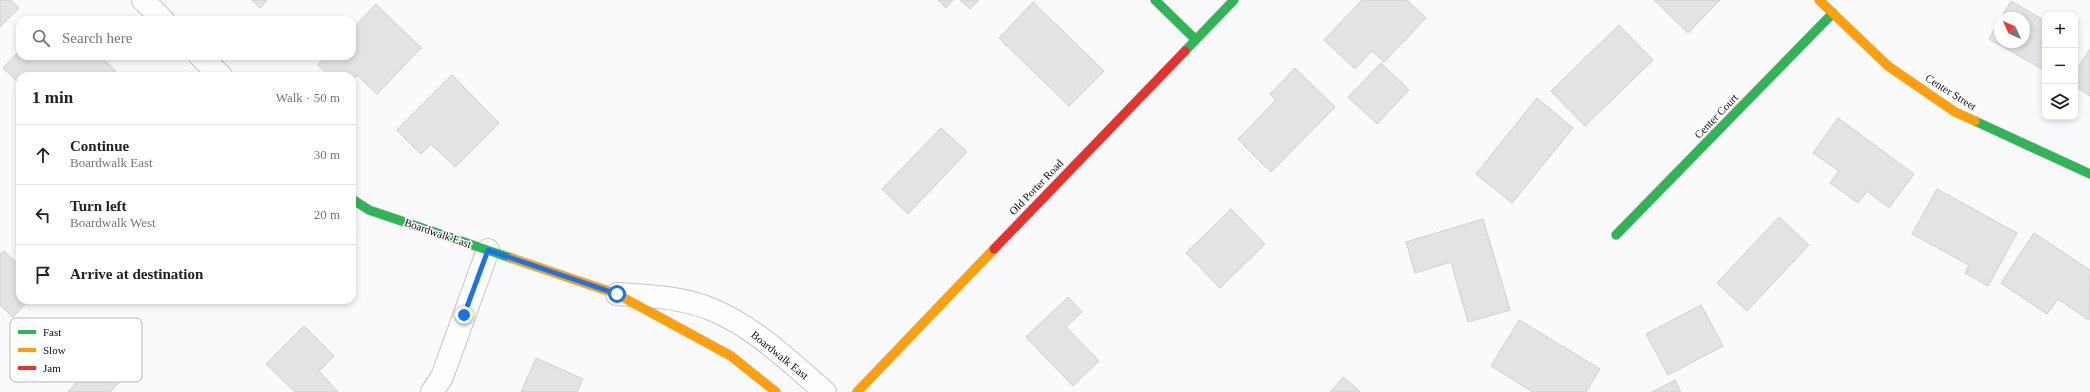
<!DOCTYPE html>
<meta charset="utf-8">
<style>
:root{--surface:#fff;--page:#f2f2f2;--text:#222;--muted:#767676;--line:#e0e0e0}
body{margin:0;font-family:"Times New Roman",serif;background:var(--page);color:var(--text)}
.controls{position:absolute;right:12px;top:12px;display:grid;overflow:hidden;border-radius:8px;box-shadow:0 2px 6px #0003}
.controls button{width:36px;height:36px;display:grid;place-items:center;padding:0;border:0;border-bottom:1px solid var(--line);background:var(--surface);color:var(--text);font:20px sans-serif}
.compass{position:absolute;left:1994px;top:12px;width:36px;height:36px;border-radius:50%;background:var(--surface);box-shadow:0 2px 6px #0003;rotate:315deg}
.stop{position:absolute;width:12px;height:12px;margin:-9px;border:3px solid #1a73e8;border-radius:50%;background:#fff}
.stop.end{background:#1a73e8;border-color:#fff;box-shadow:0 1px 4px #0008}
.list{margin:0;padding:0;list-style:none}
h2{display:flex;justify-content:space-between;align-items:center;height:52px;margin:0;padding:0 16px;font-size:17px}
h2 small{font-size:13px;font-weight:400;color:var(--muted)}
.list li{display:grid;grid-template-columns:26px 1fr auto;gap:12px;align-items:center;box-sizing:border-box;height:60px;padding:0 16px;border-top:1px solid var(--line)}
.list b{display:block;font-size:15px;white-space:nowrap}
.list p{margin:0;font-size:13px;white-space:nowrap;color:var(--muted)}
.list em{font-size:13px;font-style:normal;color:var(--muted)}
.icon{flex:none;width:22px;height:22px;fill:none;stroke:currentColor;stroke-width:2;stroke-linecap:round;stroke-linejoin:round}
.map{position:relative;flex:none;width:2090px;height:392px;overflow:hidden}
.search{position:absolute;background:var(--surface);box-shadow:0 2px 6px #0003;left:16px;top:16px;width:340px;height:44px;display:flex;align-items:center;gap:10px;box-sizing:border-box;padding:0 14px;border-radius:12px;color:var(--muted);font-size:15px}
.panel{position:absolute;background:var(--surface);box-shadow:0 2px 6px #0003;left:16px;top:72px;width:340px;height:232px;border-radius:12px}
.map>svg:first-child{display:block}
</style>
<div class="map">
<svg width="2090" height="392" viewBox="0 0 2090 392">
<rect width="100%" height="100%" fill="#fafafd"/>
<path fill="#e3e3e5" stroke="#cfcfd1" d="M0,0H11L19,8L0,27Z
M252,0H267L260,8Z
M938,0H953L946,8Z
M960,0H979L970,9Z
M1362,0H1407L1426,18L1384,62L1372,51L1355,69L1324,40Z
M1654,0H1720L1688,33Z
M2011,1L2045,21L2044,70L1989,39L2000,20V42H2024V18H2001Z
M1033,2L1104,71L1069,106L999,38Z
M376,4L421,48L377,94L357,75L352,81V76H329L318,65L326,56H352V29Z
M1619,25L1653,60L1585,126L1551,91Z
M2090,49V96L2075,86V72Z
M20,50V56H100L116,71L110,76H20V84L3,68Z
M1381,63L1409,90L1377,124L1348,97Z
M1295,68L1335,107L1271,172L1238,139L1276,100L1270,94Z
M452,75L499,123L455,167L431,144L421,154L397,130Z
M1537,98L1573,128L1512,203L1476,174Z
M1838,118L1914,174L1889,208L1867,191L1858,203L1830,183L1839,171L1813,153Z
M941,128L967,152L908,214L882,189Z
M1937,189L2017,233L1988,286L1965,273L1969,265L1912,234Z
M1231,209L1265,244L1220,288L1186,253Z
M1779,217L1809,245L1747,311L1717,283Z
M1483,219L1510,310L1468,322L1451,262L1415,273L1406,242Z
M2034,233L2090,270L2089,320L2058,299L2047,314L2001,283Z
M4,251L20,266V300H29L13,317L0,305V254Z
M1068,297L1082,312L1066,327L1099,361L1073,386L1026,337Z
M1701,305L1723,346L1668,375L1646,334Z
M1519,320L1600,369L1586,392H1533L1491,366Z
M80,326L129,372L110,392H68L76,383L50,357Z
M304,326L334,356L319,371L338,392H295L266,364Z
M536,358L583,379L577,392H521Z
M1344,377L1360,392H1330Z
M1675,380L1681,392H1652Z"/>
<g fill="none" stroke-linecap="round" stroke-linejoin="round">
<defs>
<path id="street" d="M143,0L163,20
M200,56L221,76
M617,294C648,296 683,297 713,310C756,328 790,362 825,392
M432,392L442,377L488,250"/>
<path id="fast" d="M1155,0L1195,39
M1185,51L1234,0
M1975,121L2090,174
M352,199L369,210L511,258
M1616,235L1833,13"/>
<path id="slow" d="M1819,0L1888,66L1955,112L1975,121
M511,258L617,294L731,356L776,392
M857,392L994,249"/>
<path id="jam" d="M994,249L1185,51"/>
</defs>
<use href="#street" stroke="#c4c4c7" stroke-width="24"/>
<use href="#fast" stroke="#c4c4c7" stroke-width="10"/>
<use href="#slow" stroke="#c4c4c7" stroke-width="10"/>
<use href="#jam" stroke="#c4c4c7" stroke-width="10"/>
<use href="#street" stroke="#fefeff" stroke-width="22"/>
<use href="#fast" stroke="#30b455" stroke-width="9"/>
<use href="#slow" stroke="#ff9f0a" stroke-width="9"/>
<use href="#jam" stroke="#e5322d" stroke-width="9"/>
</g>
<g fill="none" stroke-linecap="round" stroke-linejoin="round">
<path stroke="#1a73e8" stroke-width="5" d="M464,315L488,250L617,294"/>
</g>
<g text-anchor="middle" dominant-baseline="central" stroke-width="3" stroke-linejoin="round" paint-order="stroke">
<g font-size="11" fill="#0c0c0e" stroke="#fff">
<text transform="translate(1951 92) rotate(32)">Center Street</text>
<text transform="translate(1716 116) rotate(-46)">Center Court</text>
<text transform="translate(1036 187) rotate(-46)">Old Porter Road</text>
<text transform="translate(438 233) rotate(19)">Boardwalk East</text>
<text transform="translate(780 355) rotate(39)">Boardwalk East</text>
</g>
</g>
<rect x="10" y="318" width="132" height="64" rx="6" fill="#fff" stroke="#b6b6b7" stroke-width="1"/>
<rect x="18" y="330" width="18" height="4" fill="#30b455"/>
<rect x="18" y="348" width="18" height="4" fill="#ff9f0a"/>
<rect x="18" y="366" width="18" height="4" fill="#e5322d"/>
<g font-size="11" fill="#0c0c0e">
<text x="43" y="336">Fast</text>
<text x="43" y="354">Slow</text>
<text x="43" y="372">Jam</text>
</g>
</svg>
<div class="controls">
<button>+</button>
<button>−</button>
<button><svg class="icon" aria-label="layers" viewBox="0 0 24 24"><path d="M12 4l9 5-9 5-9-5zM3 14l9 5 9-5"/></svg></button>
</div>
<svg class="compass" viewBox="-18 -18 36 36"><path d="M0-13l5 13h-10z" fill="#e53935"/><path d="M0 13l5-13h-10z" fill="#767676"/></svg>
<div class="stop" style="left:617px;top:294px"></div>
<div class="stop end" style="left:464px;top:315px"></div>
<div class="search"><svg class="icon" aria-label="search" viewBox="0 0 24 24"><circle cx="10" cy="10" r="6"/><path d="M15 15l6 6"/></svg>Search here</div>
<section class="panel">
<h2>1 min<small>Walk · 50 m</small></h2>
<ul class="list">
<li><svg class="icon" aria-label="ahead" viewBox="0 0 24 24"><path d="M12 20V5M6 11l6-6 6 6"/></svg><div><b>Continue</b><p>Boardwalk East</p></div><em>30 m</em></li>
<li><svg class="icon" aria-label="left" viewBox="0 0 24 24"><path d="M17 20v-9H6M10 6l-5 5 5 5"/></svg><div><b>Turn left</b><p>Boardwalk West</p></div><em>20 m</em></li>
<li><svg class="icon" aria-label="arrive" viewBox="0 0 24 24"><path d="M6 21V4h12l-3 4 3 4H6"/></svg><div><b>Arrive at destination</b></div></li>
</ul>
</section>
</div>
